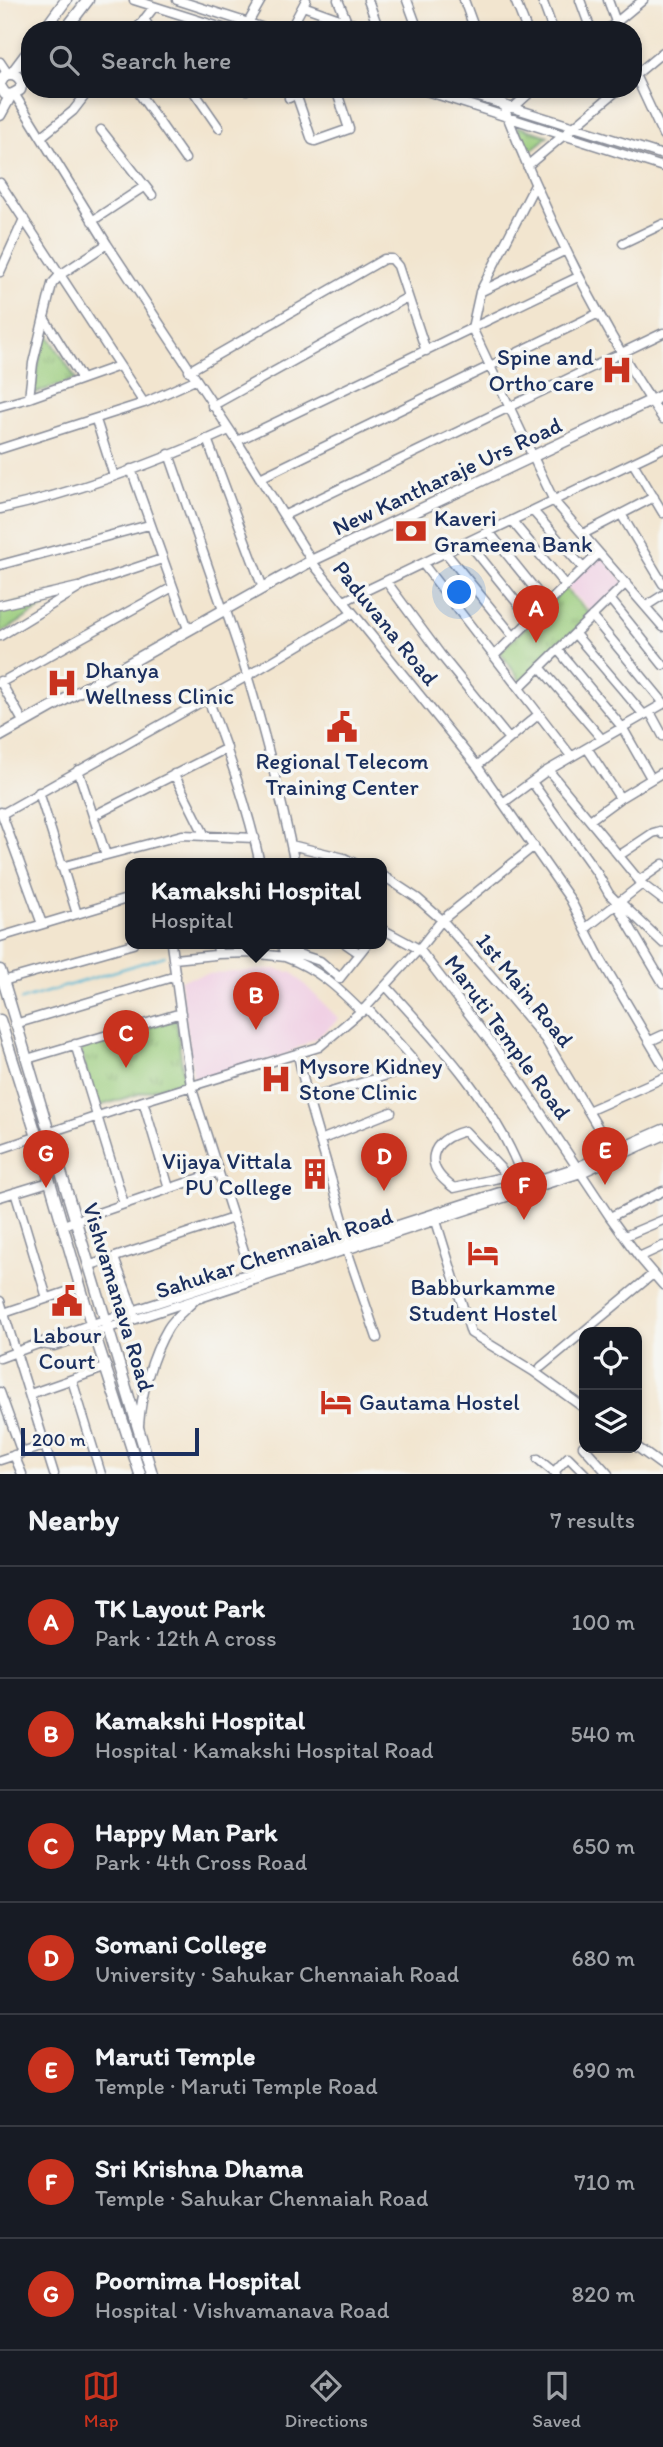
<!DOCTYPE html>
<meta charset="utf-8">
<style>
:root{--surface:#171b24;--page:#20242c;--text:#f1f3f6;--muted:#9ea1a6;--line:#363941;--accent:#c8321e}
body{margin:0;font-family:Itim,sans-serif;background:var(--page);color:var(--text)}
.controls{position:absolute;right:21px;bottom:21px;display:grid;overflow:hidden;border-radius:14px;box-shadow:0 4px 10px #0003}
.controls button{width:63px;height:63px;display:grid;place-items:center;padding:0;border:0;border-bottom:2px solid var(--line);background:var(--surface);color:var(--text);font:35px sans-serif}
.scale{position:absolute;left:21px;bottom:18px;width:178px;box-sizing:border-box;padding-left:7px;border:4px solid #1b2f5e;border-top:0;font-size:19px;line-height:24px;white-space:nowrap;color:#1b2f5e;-webkit-text-stroke:5px #f6f6f2;paint-order:stroke}
.you{position:absolute;left:460px;top:593px;width:24px;height:24px;margin:-18px;border:5px solid #fff;border-radius:50%;background:#1a73e8;box-shadow:0 0 0 10px #1a73e833}
.badge{display:grid;place-items:center;width:46px;height:46px;border-radius:50%;background:var(--accent);color:#fff;font-size:23px;font-weight:700}
.pin{position:absolute;translate:-50% -58px;filter:drop-shadow(0 2px 4px #0008)}
.pin::after{content:'';position:absolute;top:37px;width:24px;height:21px;background:inherit;clip-path:polygon(0 0,100% 0,50% 100%)}
.popup{position:absolute;left:125px;top:858px;width:262px;height:91px;box-sizing:border-box;display:grid;place-content:center;border-radius:14px;background:var(--surface);filter:drop-shadow(0 2px 5px #0005);font-size:23px;white-space:nowrap;color:var(--muted)}
.popup b{font-size:26px;color:var(--text)}
.popup::after{content:'';position:absolute;left:50%;top:100%;margin-left:-14px;border:14px solid transparent;border-top-color:var(--surface)}
.list{margin:0;padding:0;list-style:none}
h2{display:flex;justify-content:space-between;align-items:center;height:91px;margin:0;padding:0 28px;font-size:30px}
h2 small{font-size:23px;font-weight:400;color:var(--muted)}
.list li{display:grid;grid-template-columns:46px 1fr auto;gap:21px;align-items:center;box-sizing:border-box;height:112px;padding:0 28px;border-top:2px solid var(--line)}
.list b{display:block;font-size:26px;white-space:nowrap}
.list p{margin:0;font-size:23px;white-space:nowrap;color:var(--muted)}
.list em{font-size:23px;font-style:normal;color:var(--muted)}
.icon{flex:none;width:38px;height:38px;fill:none;stroke:currentColor;stroke-width:2;stroke-linecap:round;stroke-linejoin:round}
.map{position:relative;flex:none;width:663px;height:1474px;overflow:hidden}
.search{position:absolute;background:var(--surface);box-shadow:0 4px 10px #0003;left:21px;right:21px;top:21px;height:77px;display:flex;align-items:center;gap:18px;box-sizing:border-box;padding:0 24px;border-radius:28px;color:var(--muted);font-size:26px}
.sheet{height:875px;background:var(--surface)}
nav{display:flex;justify-content:space-around;align-items:center;box-sizing:border-box;height:98px;border-top:2px solid var(--line);background:var(--surface);font-size:19px;color:var(--muted)}
nav a{display:grid;justify-items:center;gap:4px}
nav .on{color:var(--accent)}
.map>svg:first-child{display:block}
</style>
<div class="map">
<svg width="663" height="1474" viewBox="0 0 663 1474">
<defs>
<pattern id="grass-tufts" width="24" height="20" patternUnits="userSpaceOnUse" patternTransform="scale(1.75)"><rect width="24" height="20" fill="#9acc7b"/><path d="M3 7l-1-3M5 7V3M7 7l1-3M15 17l-1-3M17 17v-4M19 17l1-3" fill="none" stroke="#7da668"/></pattern>
</defs>
<rect width="100%" height="100%" fill="#f6f6f2"/>
<filter id="ink" filterUnits="userSpaceOnUse"><feTurbulence type="fractalNoise" baseFrequency=".0143" numOctaves="2"/><feDisplacementMap in="SourceGraphic" scale="14" xChannelSelector="R" yChannelSelector="G"/><feConvolveMatrix kernelMatrix="1 2 1 2 8 2 1 2 1" color-interpolation-filters="sRGB"/></filter>
<filter id="wash" filterUnits="userSpaceOnUse"><feTurbulence type="fractalNoise" baseFrequency=".00686" numOctaves="4" result="noise"/><feDisplacementMap in="SourceGraphic" scale="28" xChannelSelector="R" yChannelSelector="G"/><feGaussianBlur stdDeviation="1.57" result="paint"/><feColorMatrix in="noise" values="0 0 0 0 0 0 0 0 0 0 0 0 0 0 0 0 0 1.4 0 .05"/><feComposite in="paint" operator="in"/></filter>
<g filter="url(#wash)">
<rect width="100%" height="100%" fill="#f2e5cf"/>
<path fill="#f0d0e4" d="M599,553L626,583L594,614L566,586Z
M274,969L293,973L339,1019L319,1036L283,1056L194,1083L180,980L208,974Z"/>
<path fill="url(#grass-tufts)" stroke="#5a7e6c" stroke-width="2" d="M517,126L548,136L527,154Z
M45,330L76,379L33,394Z
M565,588L591,615L522,683L500,652Z
M69,591L0,634V607Z
M176,1019L184,1080L96,1107L80,1048Z"/>
<g fill="none" stroke-linecap="round" stroke-linejoin="round">
<path stroke="#58b8d6" stroke-width="2" d="M21,1000L165,956"/>
</g>
</g>
<g filter="url(#ink)">
<g fill="none" stroke-linecap="round" stroke-linejoin="round">
<defs>
<path id="minor" d="M134,0L229,30
M177,0L270,30
M338,0L347,22
M368,0L379,30
M407,0L418,30
M464,0L475,30
M515,0L527,30
M542,0L553,30
M580,0L591,30
M608,0L616,22
M303,6L370,30
M144,19L151,30
M248,23L261,0
M136,30L154,7
M290,30L306,0
M607,30L643,0
M0,62L8,74
M635,75L663,135
M633,77L663,52
M136,89L185,159
M192,89L219,128
M246,89V90
M420,89L663,167
M453,89L663,155
M497,89C540,205 594,316 663,419
M296,94L312,140L315,141L349,129L336,89
M15,95L107,244L237,441L315,566L477,766L570,899L600,958L663,1065
M289,98L307,89
M513,108L534,89
M41,137L73,111L90,89
M527,166L619,89
M0,183L144,403
M535,185L480,292L472,328L554,501L663,627
M145,186L152,195
M92,221L145,186L101,130
M623,243L663,224
M0,272L24,219
M480,292L564,251
M44,318L82,379
M189,371L384,259H392L398,266L426,351
M29,398L33,363L52,284L60,275L107,244
M0,406L29,398L119,366
M212,406L408,297
M96,420L114,476
M207,439L263,588
M237,441L578,277
M0,449L144,403L195,380
M169,454L223,610L227,614C256,696 277,779 295,864
M633,463L663,513
M131,469L188,629
M260,478L599,313
M0,509C79,492 156,463 229,430
M533,511L583,568
M621,514L663,584
M285,515L663,333
M512,521L566,586
M489,532L547,604
M583,534L654,497
M468,542L531,620
M446,553L514,637
M423,564L571,756
M0,565L149,525
M386,581L440,654L509,739
M610,599L663,665
M344,601L663,448
M0,605L78,587
M646,606L663,595
M592,616L663,702
M575,634L644,715
M0,636L84,585L162,559
M558,650L622,727L651,778
M495,655L599,553
M540,667L601,738
M0,681L24,723
M0,683L171,588
M520,687L626,583
M208,699C228,752 248,807 260,864
M650,712L663,736
M587,748L620,798
M477,766L539,714
M78,770L106,855
M549,771L642,884L663,900
M174,774L205,836
M532,782L597,873L609,894L619,904
M39,792L77,914
M503,803L545,772L663,704
M1,812L42,924
M2,814L249,675L353,613
M93,816L227,748
M590,820L620,798L663,772
M291,845L344,858L356,864
M620,855L653,833L660,831L663,834
M61,867L182,835L255,838
M382,875L417,898L442,920L509,996L545,1039L612,1151
M640,880L663,864
M621,903L663,943
M617,905L663,983
M382,929L419,949L515,1074L610,1217L639,1257L663,1285
M585,929L642,884
M0,937L130,898
M171,944L191,1086L251,1273
M282,944L285,957C318,969 338,988 362,1012
M346,944L359,953
M283,949L320,961L340,978
M217,954L251,953L285,957
M174,959L215,955L218,953L217,944
M339,979L367,944
M3,981L133,944
M386,986C438,1043 492,1100 521,1173
M15,1024L176,976
M650,1041L663,1035
M75,1044L124,1204
M298,1055L308,1099L350,1244
M27,1059L181,1013
M308,1099L417,1066L411,1057L366,1007
M143,1101L169,1188
M588,1111L663,1078
M320,1140L391,1112
M0,1149L143,1101L319,1047L366,1007L419,949L442,920L534,846
M507,1175L465,1131C429,1140 422,1166 454,1188L521,1173L524,1177
M15,1192L47,1298
M0,1197L49,1182
M610,1217L663,1191
M436,1221L471,1333L533,1371L584,1408
M63,1225L218,1172
M625,1236L663,1220
M347,1250L377,1338
M639,1257L663,1246
M114,1258L134,1312
M91,1265L233,1218
M0,1301L54,1474
M4,1313L81,1287
M41,1344L54,1346L534,1188L581,1173L663,1136
M0,1358L86,1326L577,1167L663,1129
M541,1367L653,1274
M72,1380L101,1474
M0,1392L22,1453
M30,1394L107,1367
M139,1425C141,1394 152,1355 168,1328C174,1318 186,1309 195,1300
M583,1446L608,1474
M637,1447L663,1466
M14,1455L22,1474
M538,1459L556,1474
M0,1460L46,1445
M554,1472L568,1457L585,1474"/>
<path id="major" d="M44,30L66,0
M65,30L88,0
M12,73L30,49
M0,83L5,75C13,72 19,75 22,83L20,90L11,95L5,94L0,86
M0,115L11,95
M0,736L311,561L663,395
M0,970L152,1474
M0,1020L37,1137L90,1320L140,1474"/>
</defs>
<use href="#minor" stroke="#868a96" stroke-width="11"/>
<use href="#major" stroke="#868a96" stroke-width="13"/>
<use href="#minor" stroke="#fff" stroke-width="8"/>
<use href="#major" stroke="#fff" stroke-width="10"/>
</g>
</g>
<defs>
<symbol id="hospital-bare" viewBox="-9 -9 18 18"><path d="M-5-5h3v3.5h4V-5h3V5h-3V1.5h-4V5h-3Z" fill="#c8321e" stroke="#f6f6f2" stroke-width="2.5" paint-order="stroke"/></symbol>
<symbol id="bank-bare" viewBox="-9 -9 18 18"><path d="M-6-4H6V4H-6ZM0-2.3a2.3 2.3 0 1 0 0 4.6a2.3 2.3 0 1 0 0-4.6Z" fill="#c8321e" stroke="#f6f6f2" stroke-width="2.5" paint-order="stroke"/></symbol>
<symbol id="civic-bare" viewBox="-9 -9 18 18"><path d="M-.6-6.5H3V-4.5H.6V-3L4-1V1h2V6H-6V1h2V-1L-.6-3ZM-1.2 2.5V6h2.4V2.5Z" fill="#c8321e" stroke="#f6f6f2" stroke-width="2.5" paint-order="stroke"/></symbol>
<symbol id="building-bare" viewBox="-9 -9 18 18"><path d="M-4-6H4V6H1V3H-1V6H-4ZM-2.5-4.3h1.7v1.8h-1.7ZM.8-4.3h1.7v1.8H.8ZM-2.5-1h1.7V.8h-1.7ZM.8-1h1.7V.8H.8Z" fill="#c8321e" stroke="#f6f6f2" stroke-width="2.5" paint-order="stroke"/></symbol>
<symbol id="hotel-bare" viewBox="-9 -9 18 18"><path d="M-6-4.5h1.5V1H6V5H4.5V3h-9V5H-6ZM-4 0a1.8 1.8 0 1 1 3.6 0ZM.5 0V-2.5h3Q6-2.5 6 0Z" fill="#c8321e" stroke="#f6f6f2" stroke-width="2.5" paint-order="stroke"/></symbol>
</defs>
<g fill-rule="evenodd">
<use href="#hospital-bare" x="595" y="348" width="44" height="44"/>
<use href="#bank-bare" x="389" y="509" width="44" height="44"/>
<use href="#hospital-bare" x="40" y="661" width="44" height="44"/>
<use href="#civic-bare" x="320" y="705" width="44" height="44"/>
<use href="#hospital-bare" x="254" y="1057" width="44" height="44"/>
<use href="#building-bare" x="293" y="1152" width="44" height="44"/>
<use href="#hotel-bare" x="461" y="1231" width="44" height="44"/>
<use href="#civic-bare" x="45" y="1279" width="44" height="44"/>
<use href="#hotel-bare" x="314" y="1380" width="44" height="44"/>
</g>
<g text-anchor="middle" dominant-baseline="central" stroke-width="7" stroke-linejoin="round" paint-order="stroke">
<g font-size="23" fill="#1b2f5e" stroke="#f6f6f2" text-anchor="start">
<text x="594" y="357" text-anchor="end">Spine and<tspan x="594" dy="26">Ortho care</tspan></text>
<text x="434" y="518">Kaveri<tspan x="434" dy="26">Grameena Bank</tspan></text>
<text x="85" y="670">Dhanya<tspan x="85" dy="26">Wellness Clinic</tspan></text>
<text x="342" y="761" text-anchor="middle">Regional Telecom<tspan x="342" dy="26">Training Center</tspan></text>
<text x="299" y="1066">Mysore Kidney<tspan x="299" dy="26">Stone Clinic</tspan></text>
<text x="292" y="1161" text-anchor="end">Vijaya Vittala<tspan x="292" dy="26">PU College</tspan></text>
<text x="483" y="1287" text-anchor="middle">Babburkamme<tspan x="483" dy="26">Student Hostel</tspan></text>
<text x="67" y="1335" text-anchor="middle">Labour<tspan x="67" dy="26">Court</tspan></text>
<text x="359" y="1402">Gautama Hostel</text>
</g>
<g font-size="23" fill="#1b2f5e" stroke="#f6f6f2">
<text transform="translate(447 476) rotate(-25)">New Kantharaje Urs Road</text>
<text transform="translate(386 623) rotate(51)">Paduvana Road</text>
<text transform="translate(525 990) rotate(51)">1st Main Road</text>
<text transform="translate(508 1037) rotate(54)">Maruti Temple Road</text>
<text transform="translate(274 1253) rotate(-18)">Sahukar Chennaiah Road</text>
<text transform="translate(119 1297) rotate(73)">Vishvamanava Road</text>
</g>
</g>
</svg>
<div class="controls">
<button><svg class="icon" aria-label="locate" viewBox="0 0 24 24"><circle cx="12" cy="12" r="6"/><path d="M12 2v4M12 18v4M2 12h4M18 12h4"/></svg></button>
<button><svg class="icon" aria-label="layers" viewBox="0 0 24 24"><path d="M12 4l9 5-9 5-9-5zM3 14l9 5 9-5"/></svg></button>
</div>
<div class="scale">200 m</div>
<div class="you"></div>
<div class="pin badge" style="left:536px;top:643px">A</div>
<div class="pin badge" style="left:256px;top:1030px">B</div>
<div class="popup"><b>Kamakshi Hospital</b>Hospital</div>
<div class="pin badge" style="left:126px;top:1068px">C</div>
<div class="pin badge" style="left:384px;top:1191px">D</div>
<div class="pin badge" style="left:605px;top:1185px">E</div>
<div class="pin badge" style="left:524px;top:1220px">F</div>
<div class="pin badge" style="left:46px;top:1188px">G</div>
<div class="search"><svg class="icon" aria-label="search" viewBox="0 0 24 24"><circle cx="10" cy="10" r="6"/><path d="M15 15l6 6"/></svg>Search here</div>
</div>
<section class="sheet">
<h2>Nearby<small>7 results</small></h2>
<ul class="list">
<li><span class="badge">A</span><div><b>TK Layout Park</b><p>Park · 12th A cross</p></div><em>100 m</em></li>
<li><span class="badge">B</span><div><b>Kamakshi Hospital</b><p>Hospital · Kamakshi Hospital Road</p></div><em>540 m</em></li>
<li><span class="badge">C</span><div><b>Happy Man Park</b><p>Park · 4th Cross Road</p></div><em>650 m</em></li>
<li><span class="badge">D</span><div><b>Somani College</b><p>University · Sahukar Chennaiah Road</p></div><em>680 m</em></li>
<li><span class="badge">E</span><div><b>Maruti Temple</b><p>Temple · Maruti Temple Road</p></div><em>690 m</em></li>
<li><span class="badge">F</span><div><b>Sri Krishna Dhama</b><p>Temple · Sahukar Chennaiah Road</p></div><em>710 m</em></li>
<li><span class="badge">G</span><div><b>Poornima Hospital</b><p>Hospital · Vishvamanava Road</p></div><em>820 m</em></li>
</ul>
</section>
<nav>
<a class="on"><svg class="icon" aria-label="map" viewBox="0 0 24 24"><path d="M3 6l6-2 6 2 6-2v14l-6 2-6-2-6 2zM9 4v14M15 6v14"/></svg>Map</a>
<a><svg class="icon" aria-label="directions" viewBox="0 0 24 24"><path d="M12 3l9 9-9 9-9-9zM9 14v-3h6M13 9l2 2-2 2"/></svg>Directions</a>
<a><svg class="icon" aria-label="saved" viewBox="0 0 24 24"><path d="M7 4h10v16l-5-4-5 4z"/></svg>Saved</a>
</nav>
